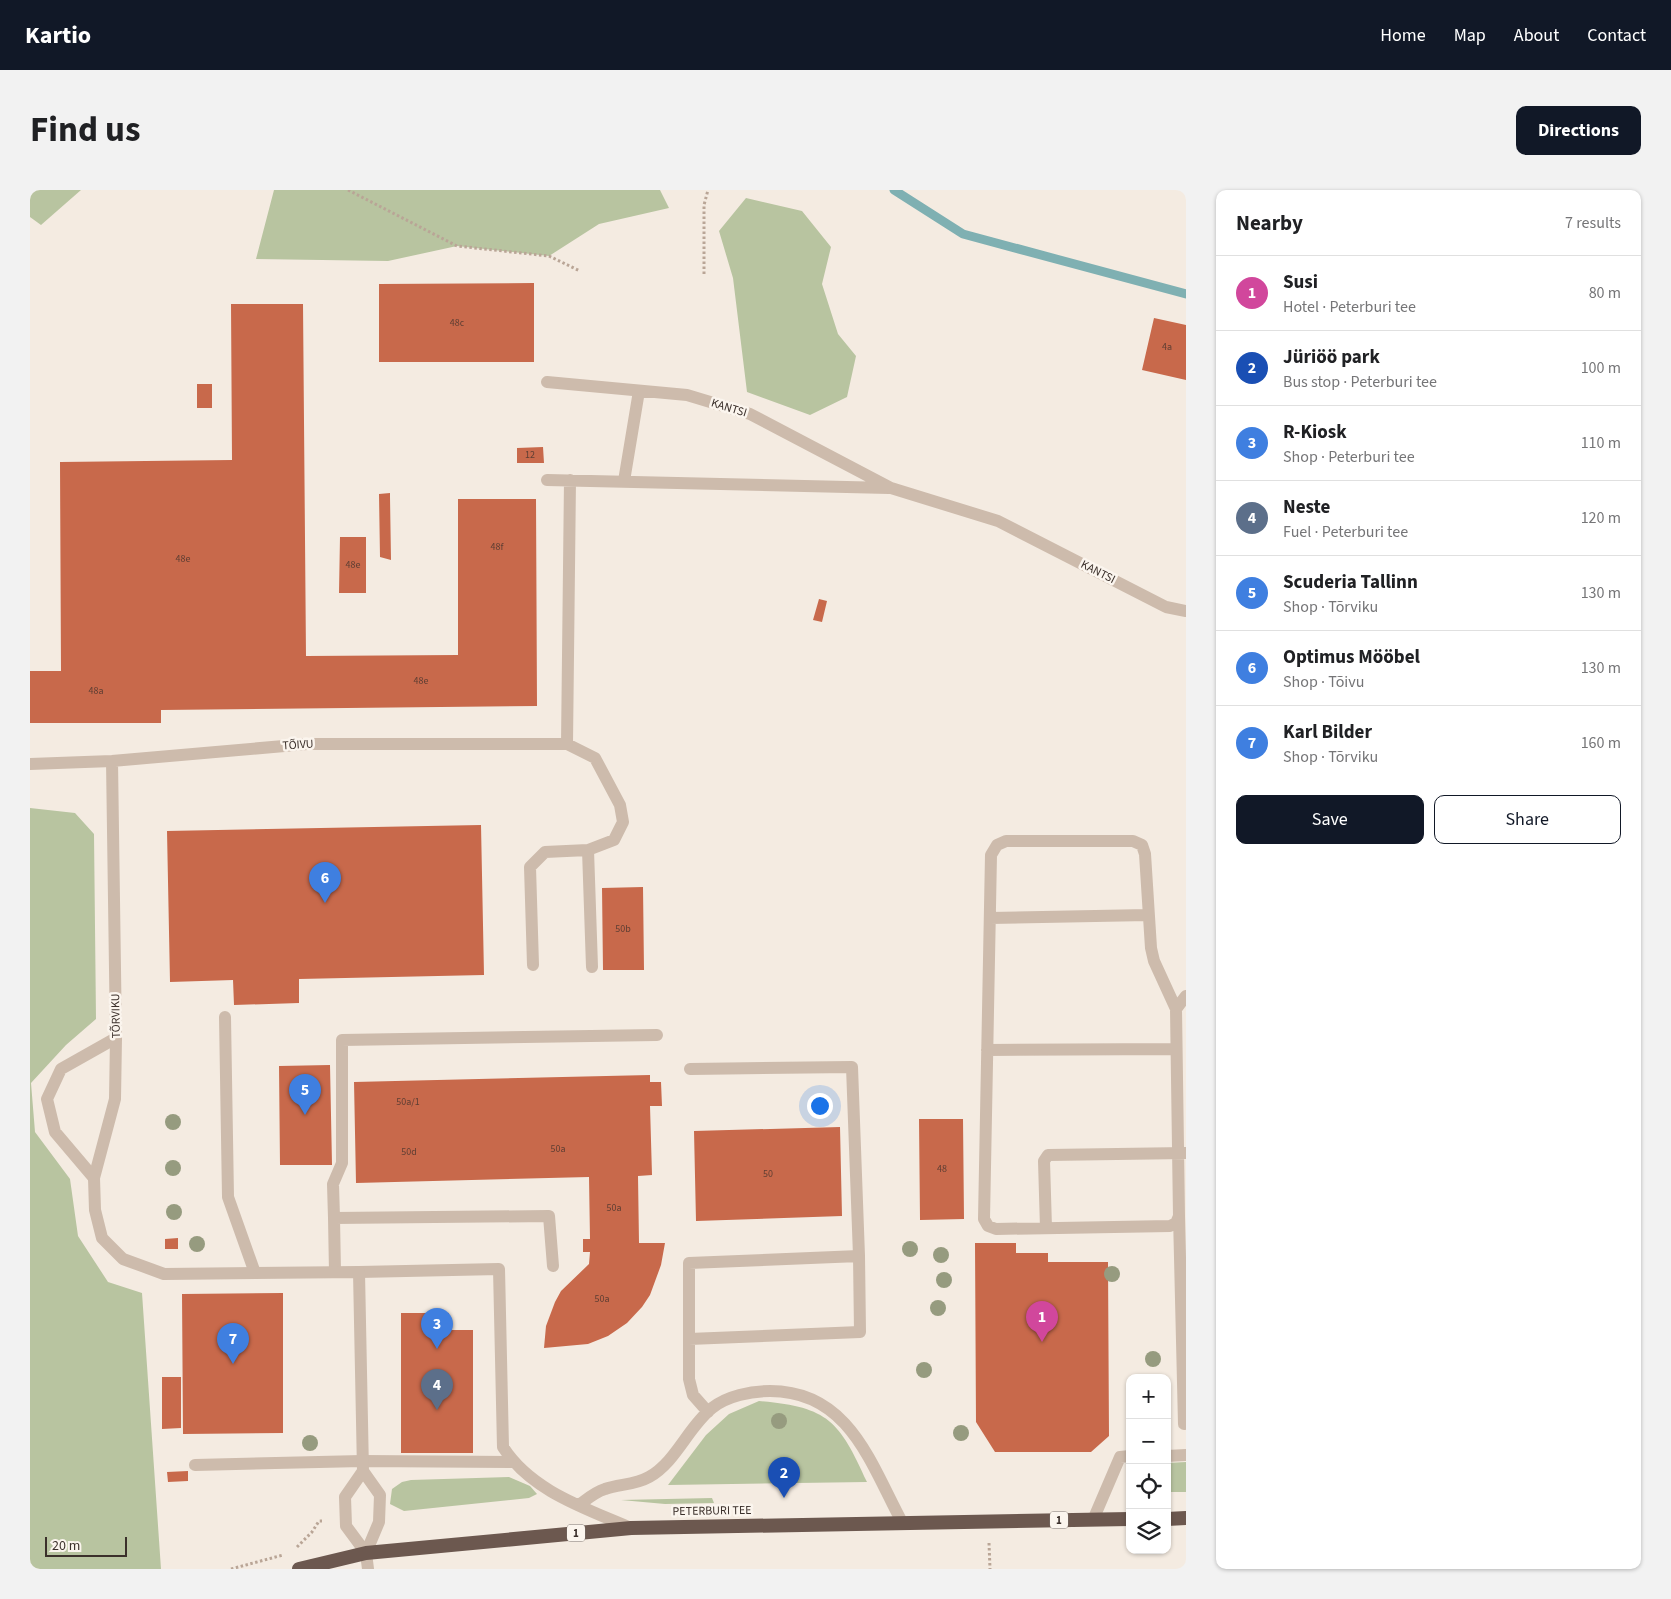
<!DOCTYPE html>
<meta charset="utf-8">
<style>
:root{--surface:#fff;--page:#f2f2f2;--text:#202124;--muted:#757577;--line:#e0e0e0;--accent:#111827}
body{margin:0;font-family:"Source Sans 3",sans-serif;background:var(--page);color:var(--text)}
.controls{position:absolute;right:15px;bottom:15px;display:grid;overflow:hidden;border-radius:10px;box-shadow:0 1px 4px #0004}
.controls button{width:45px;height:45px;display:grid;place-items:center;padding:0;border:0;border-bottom:1px solid var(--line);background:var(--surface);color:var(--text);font:25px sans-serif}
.scale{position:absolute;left:15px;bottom:12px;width:82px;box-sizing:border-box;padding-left:5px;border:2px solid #3b302b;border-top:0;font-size:14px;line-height:18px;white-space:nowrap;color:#3b302b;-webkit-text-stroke:4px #fbf5ee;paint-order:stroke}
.you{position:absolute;left:789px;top:915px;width:18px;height:18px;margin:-12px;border:4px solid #fff;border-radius:50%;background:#1a73e8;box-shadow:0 0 0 8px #1a73e833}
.badge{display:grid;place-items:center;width:32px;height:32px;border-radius:50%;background:var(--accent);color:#fff;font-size:16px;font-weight:700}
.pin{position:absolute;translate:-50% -41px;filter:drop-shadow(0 1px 2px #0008)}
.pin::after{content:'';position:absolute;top:26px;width:18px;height:15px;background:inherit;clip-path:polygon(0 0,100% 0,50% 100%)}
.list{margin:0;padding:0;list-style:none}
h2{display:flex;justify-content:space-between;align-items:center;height:65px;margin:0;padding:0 20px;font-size:21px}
h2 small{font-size:16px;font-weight:400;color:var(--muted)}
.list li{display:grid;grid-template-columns:32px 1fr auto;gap:15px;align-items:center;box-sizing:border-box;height:75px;padding:0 20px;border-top:1px solid var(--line)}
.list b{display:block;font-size:19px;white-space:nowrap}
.list p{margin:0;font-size:16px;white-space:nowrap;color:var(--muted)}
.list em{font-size:16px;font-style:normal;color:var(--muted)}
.actions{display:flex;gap:10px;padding:15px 20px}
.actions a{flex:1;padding:11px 0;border:1px solid var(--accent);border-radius:10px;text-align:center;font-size:18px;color:var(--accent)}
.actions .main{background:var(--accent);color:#fff}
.icon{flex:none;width:28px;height:28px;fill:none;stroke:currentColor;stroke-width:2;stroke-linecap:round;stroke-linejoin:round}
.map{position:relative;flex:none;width:1156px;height:1379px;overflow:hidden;border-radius:10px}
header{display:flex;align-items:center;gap:30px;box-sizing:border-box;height:70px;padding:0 25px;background:var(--accent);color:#fff}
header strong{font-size:24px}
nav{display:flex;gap:28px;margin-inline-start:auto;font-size:18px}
.intro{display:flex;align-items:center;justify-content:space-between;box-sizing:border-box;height:120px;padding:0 30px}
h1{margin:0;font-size:35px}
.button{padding:12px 22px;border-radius:10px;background:var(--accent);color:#fff;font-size:18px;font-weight:700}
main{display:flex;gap:30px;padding:0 30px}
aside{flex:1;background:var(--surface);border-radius:10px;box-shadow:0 1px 4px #0004}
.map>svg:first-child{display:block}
</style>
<header>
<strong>Kartio</strong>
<nav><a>Home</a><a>Map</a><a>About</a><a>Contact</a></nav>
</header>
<div class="intro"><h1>Find us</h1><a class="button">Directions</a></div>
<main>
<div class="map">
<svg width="1156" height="1379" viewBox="0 0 1156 1379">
<rect width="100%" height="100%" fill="#f4ebe1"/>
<path fill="#b8c4a0" d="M0,0H51L11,35L0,27Z
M244,0H630L639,18L569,34L519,66L427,56L358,71L226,69Z
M716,8L772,21L801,57L792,94L808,144L826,166L817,207L780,225L717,202L703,88L689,41Z
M0,618L45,623L64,644L66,829L36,855L1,893L5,942L40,989L48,1046L78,1092L112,1103L131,1379H0Z
M729,1211C798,1217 809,1230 837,1292L638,1295L676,1245L699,1224Z
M1156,1272V1302H1137V1273Z
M479,1287L500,1296L507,1304L499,1308L374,1321L360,1314L362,1299L372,1292L381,1290Z
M682,1308L684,1313L635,1314L591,1310Z"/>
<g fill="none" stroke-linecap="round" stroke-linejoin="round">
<path stroke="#7fb0b2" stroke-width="9" d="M864,0L933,44L1156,104"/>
</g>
<path fill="#c8694b" d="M504,93V172H349V94Z
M201,114H273L276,466L428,465V309H506L507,516L131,520V533H0V481H31L30,272L202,270Z
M1124,128L1156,135V190L1112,180Z
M167,194H182V218H167Z
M513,257L514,273H487V258Z
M360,303V307L361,370L350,367L349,304Z
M310,347H336V403H309Z
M789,409L797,411L792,432L783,430Z
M451,635L454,785L269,789V813L204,815L203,790L140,792L137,641Z
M613,697L614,780H573L572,698Z
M300,875L302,975H250L249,876Z
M620,885V892H631L632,916H620L622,985L608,986L609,1053H635L631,1075L620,1105L612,1117L597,1133L578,1146L558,1154L514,1158L516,1136L525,1112L531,1101L559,1074L560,1062H553V1049H560L559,987L326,993L324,892Z
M889,929H933L934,1029L890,1030Z
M810,937L812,1026L666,1031L664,941Z
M148,1048V1059H135V1049Z
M945,1053H986V1063H1018V1072H1078L1079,1246L1061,1262H965L946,1232Z
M253,1103V1243L153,1244L152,1104Z
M371,1123H419V1140H443V1263H371Z
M132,1187H151V1238L132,1239Z
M158,1281V1291L138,1292L137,1282Z"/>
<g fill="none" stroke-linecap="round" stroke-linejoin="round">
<path stroke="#b9a596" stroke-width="3" stroke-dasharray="2.5 2.5" stroke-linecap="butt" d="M318,0L427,56L519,66L550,81
M674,84V15L678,0
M959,1353L960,1379
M267,1357L282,1342L289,1331H292
M201,1379L253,1365"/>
<path stroke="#cdbbac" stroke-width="12" d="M517,192L657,205L720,224L861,298L968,331L1136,417L1156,421
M517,290L859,298
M594,291L609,201
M558,660L562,777
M960,728L1118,725
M503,775L500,677L515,662L558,660L584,650L593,632L590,615L565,568L537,554L540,290
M1146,819L1124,771L1121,758L1115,664L1112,655L1103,651H976L967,655L961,665L954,1029L958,1036L966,1039L1140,1036L1146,1033L1149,1026L1146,819L1156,806
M195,827L198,1007L225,1083
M957,860L1146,859
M660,879L822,877L829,1066L659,1073V1189L663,1205L678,1222
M64,988L25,942L17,909L31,879L86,848
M1149,1026L1154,1234
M304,1028L303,994L312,973V850L627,845
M1016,1038L1014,971L1018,965L1156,963
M305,1082L304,1028L519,1026L523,1076
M329,1082L469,1079L473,1257C501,1301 555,1318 601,1338
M659,1149L830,1142L829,1066
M1137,1266L1156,1265
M165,1275L332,1271L483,1272
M549,1315C557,1309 565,1302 575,1299C589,1294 605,1295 619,1287C646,1272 658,1237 682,1218C697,1206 721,1201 740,1201C820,1201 841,1275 873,1334
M1063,1330L1090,1267L1100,1266"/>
<path stroke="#cdbbac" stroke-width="12" d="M82,571L86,848L85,909L64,988L65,1020L72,1048L93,1069L134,1084L329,1082L333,1281L350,1305L349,1332L336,1363L338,1379
M0,574L82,571L277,554H537
M333,1281L315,1307L316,1336L336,1363"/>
<path stroke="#6c584f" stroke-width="14" d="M1137,1329L1156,1328
M269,1379L336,1363L601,1338L1100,1329"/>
</g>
<g fill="#969b7f">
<circle cx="143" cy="932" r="8"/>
<circle cx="143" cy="978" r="8"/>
<circle cx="144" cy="1022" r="8"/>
<circle cx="167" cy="1054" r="8"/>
<circle cx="880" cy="1059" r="8"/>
<circle cx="911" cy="1065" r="8"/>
<circle cx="1082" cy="1084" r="8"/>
<circle cx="914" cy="1090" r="8"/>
<circle cx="908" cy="1118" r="8"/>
<circle cx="1123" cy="1169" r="8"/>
<circle cx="894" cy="1180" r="8"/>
<circle cx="749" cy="1231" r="8"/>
<circle cx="931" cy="1243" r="8"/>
<circle cx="280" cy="1253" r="8"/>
</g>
<g text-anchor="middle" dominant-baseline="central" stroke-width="5" stroke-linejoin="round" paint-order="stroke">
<g font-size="10" fill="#5e3e33">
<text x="427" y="133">48c</text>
<text x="1137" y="157">4a</text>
<text x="500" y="265">12</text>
<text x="467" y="357">48f</text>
<text x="153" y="369">48e</text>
<text x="323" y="375">48e</text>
<text x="391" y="491">48e</text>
<text x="66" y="501">48a</text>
<text x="593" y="739">50b</text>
<text x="378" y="912">50a/1</text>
<text x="528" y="959">50a</text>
<text x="379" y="962">50d</text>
<text x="912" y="979">48</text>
<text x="738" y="984">50</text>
<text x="584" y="1018">50a</text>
<text x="572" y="1109">50a</text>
</g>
<g fill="#fbf5ee" stroke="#756b66" stroke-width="1">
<rect x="1020" y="1321.5" width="18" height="17" rx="4"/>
<rect x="537" y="1334.5" width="18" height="17" rx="4"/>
</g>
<g font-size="11" font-weight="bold" fill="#3b302b">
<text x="1029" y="1330">1</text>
<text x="546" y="1343">1</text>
</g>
<g font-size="12" fill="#3b302b" stroke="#fbf5ee">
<text transform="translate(699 218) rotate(17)">KANTSI</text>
<text transform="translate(1068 382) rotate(27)">KANTSI</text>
<text transform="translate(268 555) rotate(-4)">TÕIVU</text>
<text transform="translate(86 826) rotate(-91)">TÕRVIKU</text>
<text transform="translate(682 1321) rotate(-1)">PETERBURI TEE</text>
</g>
</g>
</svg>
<div class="controls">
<button>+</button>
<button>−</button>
<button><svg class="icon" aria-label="locate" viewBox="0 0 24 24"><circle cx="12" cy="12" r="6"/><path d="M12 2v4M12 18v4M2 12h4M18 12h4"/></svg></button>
<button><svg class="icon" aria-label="layers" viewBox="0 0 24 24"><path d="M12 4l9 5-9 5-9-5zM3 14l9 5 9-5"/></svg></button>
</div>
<div class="scale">20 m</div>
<div class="you"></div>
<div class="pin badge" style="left:1012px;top:1152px;background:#d1479c">1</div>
<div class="pin badge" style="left:754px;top:1308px;background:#1a4fb4">2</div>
<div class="pin badge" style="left:407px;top:1159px;background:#3f7fe0">3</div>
<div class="pin badge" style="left:407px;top:1220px;background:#5c6f8a">4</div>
<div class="pin badge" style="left:275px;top:925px;background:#3f7fe0">5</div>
<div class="pin badge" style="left:295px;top:713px;background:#3f7fe0">6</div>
<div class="pin badge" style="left:203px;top:1174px;background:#3f7fe0">7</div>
</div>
<aside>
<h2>Nearby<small>7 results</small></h2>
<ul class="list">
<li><span class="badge" style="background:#d1479c">1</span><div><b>Susi</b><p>Hotel · Peterburi tee</p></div><em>80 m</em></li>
<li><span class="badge" style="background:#1a4fb4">2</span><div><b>Jüriöö park</b><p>Bus stop · Peterburi tee</p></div><em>100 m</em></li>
<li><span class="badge" style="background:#3f7fe0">3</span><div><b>R-Kiosk</b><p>Shop · Peterburi tee</p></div><em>110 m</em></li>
<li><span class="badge" style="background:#5c6f8a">4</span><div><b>Neste</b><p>Fuel · Peterburi tee</p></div><em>120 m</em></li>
<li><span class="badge" style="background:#3f7fe0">5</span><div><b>Scuderia Tallinn</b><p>Shop · Tõrviku</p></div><em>130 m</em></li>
<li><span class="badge" style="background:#3f7fe0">6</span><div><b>Optimus Mööbel</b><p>Shop · Tõivu</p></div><em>130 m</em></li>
<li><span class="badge" style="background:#3f7fe0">7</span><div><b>Karl Bilder</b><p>Shop · Tõrviku</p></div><em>160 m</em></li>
</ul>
<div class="actions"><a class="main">Save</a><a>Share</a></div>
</aside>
</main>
